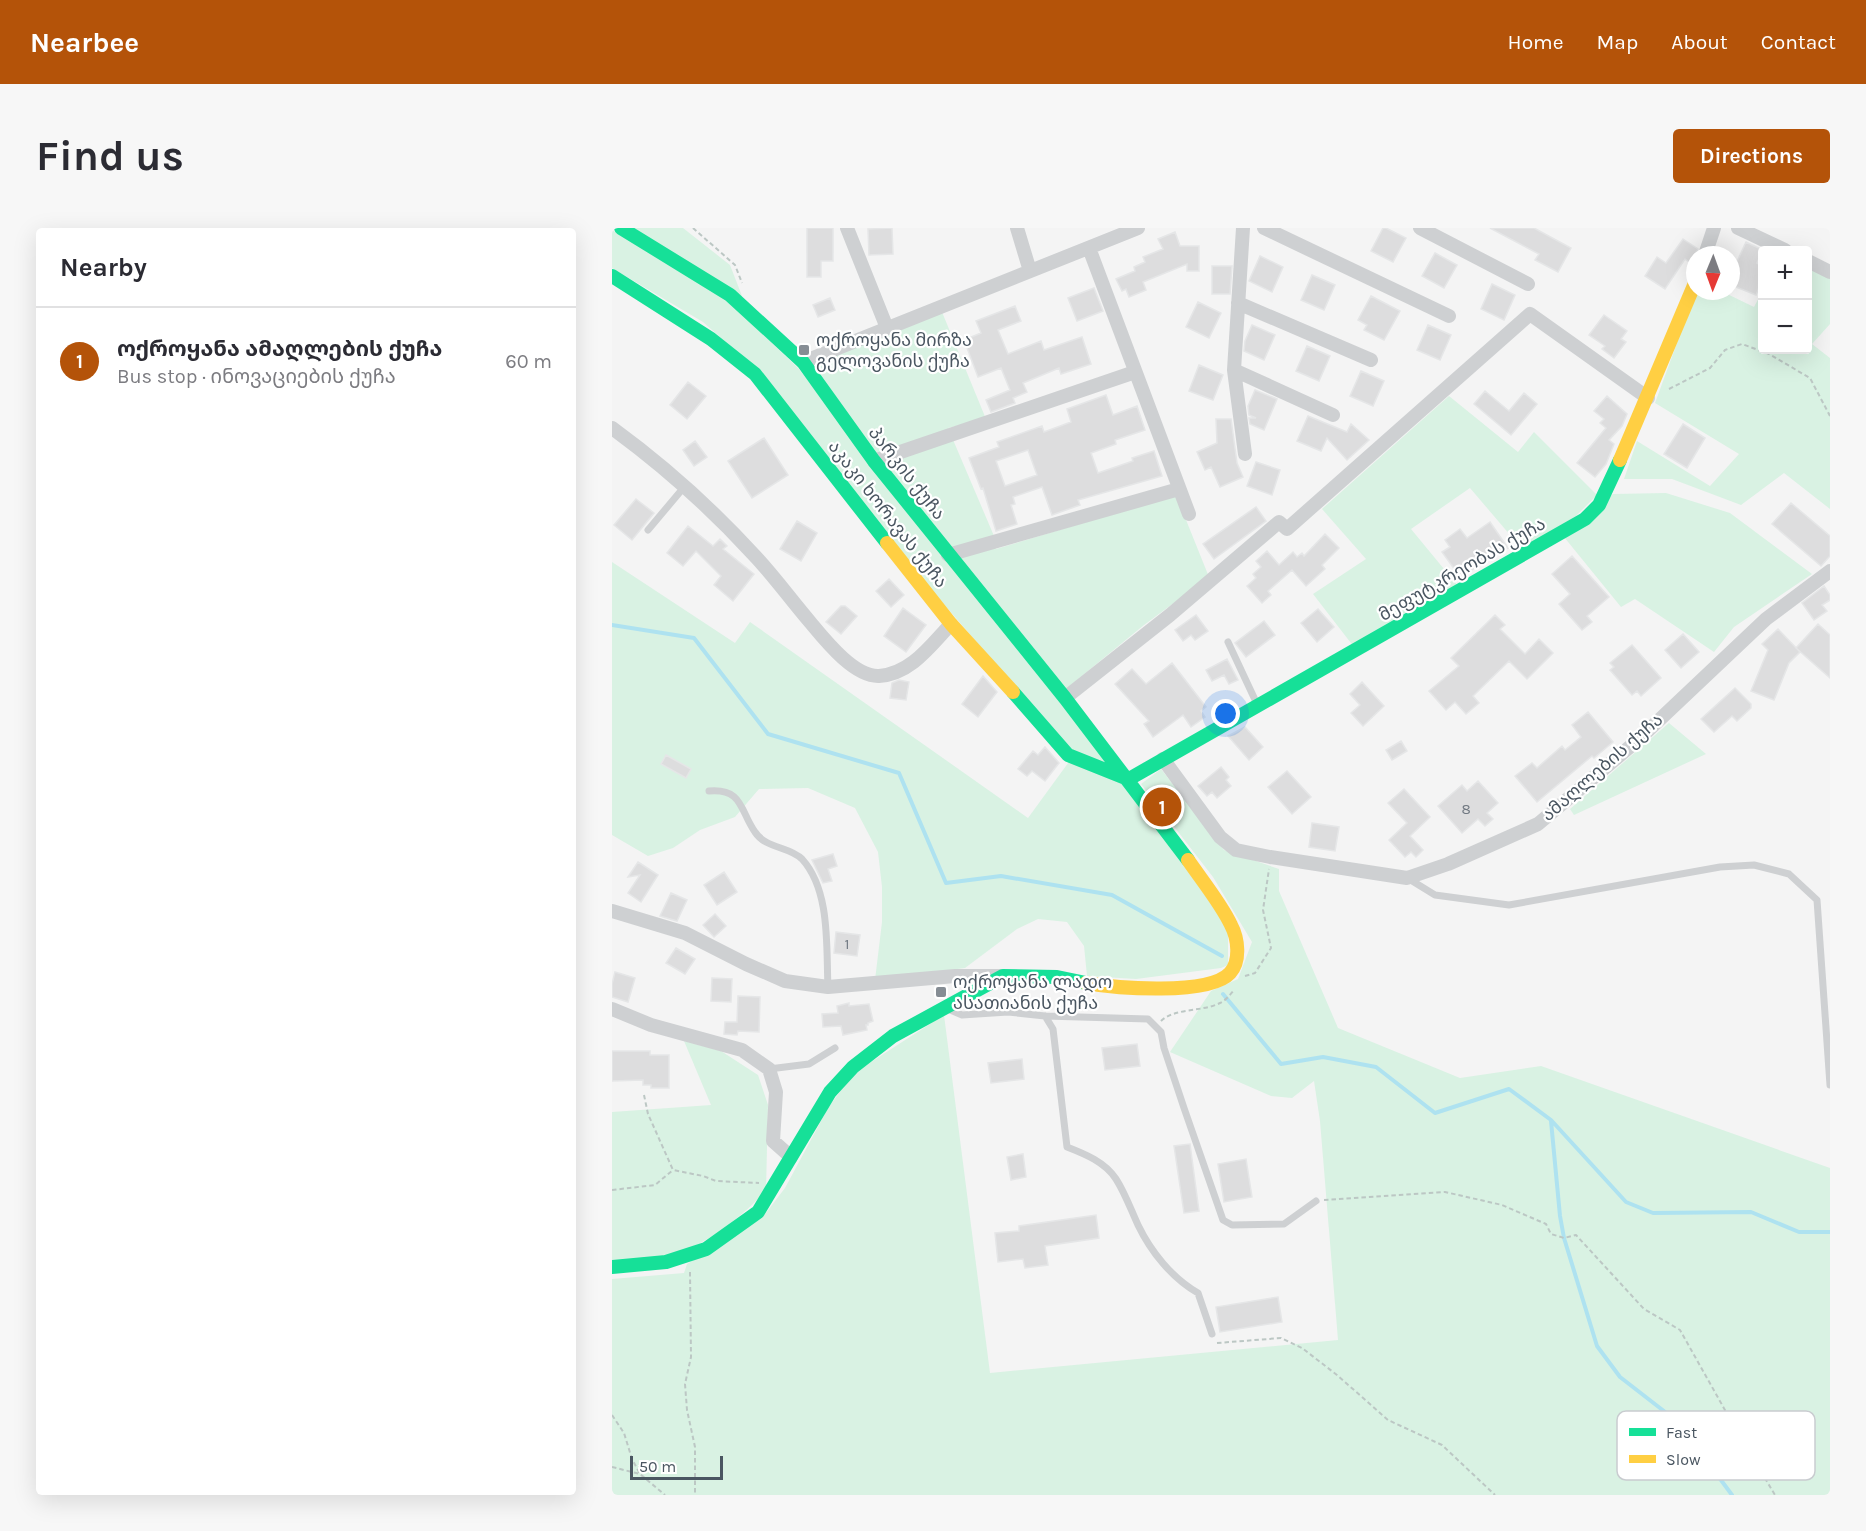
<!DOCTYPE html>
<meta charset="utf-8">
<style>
:root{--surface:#fff;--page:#f7f7f7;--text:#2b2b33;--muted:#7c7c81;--line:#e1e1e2;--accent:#b45309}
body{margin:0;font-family:Karla,"Noto Sans Georgian",sans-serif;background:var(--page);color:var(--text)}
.controls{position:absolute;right:18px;top:18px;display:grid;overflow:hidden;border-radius:6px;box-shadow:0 6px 24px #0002}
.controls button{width:54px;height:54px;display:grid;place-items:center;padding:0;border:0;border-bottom:2px solid var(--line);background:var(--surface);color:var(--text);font:30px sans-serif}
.compass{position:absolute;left:1074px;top:18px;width:54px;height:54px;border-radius:50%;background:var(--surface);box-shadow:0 6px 24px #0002;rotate:181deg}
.scale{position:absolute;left:18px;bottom:15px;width:93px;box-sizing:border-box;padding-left:6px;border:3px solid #4a5661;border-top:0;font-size:16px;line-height:21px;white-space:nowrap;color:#4a5661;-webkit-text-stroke:4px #fff;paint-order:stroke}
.you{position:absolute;left:614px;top:486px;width:21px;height:21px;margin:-15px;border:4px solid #fff;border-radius:50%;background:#1a73e8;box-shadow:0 0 0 9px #1a73e833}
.badge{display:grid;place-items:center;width:39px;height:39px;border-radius:50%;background:var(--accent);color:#fff;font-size:20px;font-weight:700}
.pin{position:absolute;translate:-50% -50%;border:3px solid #fff;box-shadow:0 2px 6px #0006}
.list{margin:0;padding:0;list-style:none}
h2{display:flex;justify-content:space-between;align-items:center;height:78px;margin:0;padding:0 24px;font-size:26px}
h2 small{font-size:20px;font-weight:400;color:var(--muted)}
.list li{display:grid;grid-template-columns:39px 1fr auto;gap:18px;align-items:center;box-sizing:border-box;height:108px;padding:0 24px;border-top:2px solid var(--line)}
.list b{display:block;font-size:22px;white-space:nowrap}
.list p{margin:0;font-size:20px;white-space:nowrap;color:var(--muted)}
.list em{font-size:20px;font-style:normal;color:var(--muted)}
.map{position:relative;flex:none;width:1218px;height:1267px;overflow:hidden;border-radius:6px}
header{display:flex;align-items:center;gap:36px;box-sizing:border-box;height:84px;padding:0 30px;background:var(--accent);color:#fff}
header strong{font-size:28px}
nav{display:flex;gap:33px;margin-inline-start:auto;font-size:21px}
.intro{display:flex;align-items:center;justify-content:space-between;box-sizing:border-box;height:144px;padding:0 36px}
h1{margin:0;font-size:42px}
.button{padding:15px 27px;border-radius:6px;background:var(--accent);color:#fff;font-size:21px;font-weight:700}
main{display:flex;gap:36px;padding:0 36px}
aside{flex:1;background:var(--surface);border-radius:6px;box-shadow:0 6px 24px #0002}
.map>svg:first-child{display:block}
</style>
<header>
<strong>Nearbee</strong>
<nav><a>Home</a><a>Map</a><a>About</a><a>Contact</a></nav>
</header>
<div class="intro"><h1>Find us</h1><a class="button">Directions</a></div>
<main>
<aside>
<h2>Nearby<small></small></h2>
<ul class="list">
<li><span class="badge">1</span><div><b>ოქროყანა ამაღლების ქუჩა</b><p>Bus stop · ინოვაციების ქუჩა</p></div><em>60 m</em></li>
</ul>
</aside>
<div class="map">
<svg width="1218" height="1267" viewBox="0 0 1218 1267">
<rect width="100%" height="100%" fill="#f4f4f4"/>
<path fill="#d9f2e3" d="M20,0H71L118,37L130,68Z
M0,2L112,69L186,140L506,542L457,521L311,352L125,124L91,94L0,40Z
M1196,36L1218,48V96L1200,116L1218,130V281L1172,245L1129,277L1060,251H1012L1025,213L1098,258L1127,226L1043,175L1084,63H1109L1142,79L1150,64V122H1196Z
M330,84L374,191L336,200L382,308L384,321L564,267L597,349L532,397L454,461L261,225L202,136Z
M837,168L906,224L922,204L985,267L964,288L910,321L858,260L799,301L846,358L742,419L701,366L754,331L710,281Z
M1054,265L1118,285L1200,346L1122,399L1102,424L1023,371L1009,379L952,309L1001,266Z
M0,334L123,415L138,394L416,590L459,531L515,556L616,700V737L609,740L524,751L475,748L472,718L455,694L426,691L405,701L353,740L263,752L270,694V659L266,624L243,580L196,560L147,561L123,589L88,602L61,620L36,628L0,607Z
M1057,495L1094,526L962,587L958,581Z
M549,541L612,622L667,641V663L726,800L848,850L929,838L1218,940V1267H0V1051L72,1045L75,1036L150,990L173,960L216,880L242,845L332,787L378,1145L726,1112L708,893L702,853L680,870L659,868L558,824L599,763L626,751L640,714L601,649L529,556Z
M72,813L109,823L146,847L156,877L154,963C126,992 92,1020 51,1029C35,1033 16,1032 0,1033V884L99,877Z"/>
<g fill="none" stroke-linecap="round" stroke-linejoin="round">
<path stroke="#aee2f0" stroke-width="4" d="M0,397L82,410L156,506L287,545L334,655L389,648L500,667L610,728
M611,766L669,836L711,829L764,839L823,885L897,861L939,892L1014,974L1041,985L1139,984L1187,1004H1218
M939,893L948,988L952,1010L985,1118L1008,1149L1066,1194L1120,1267"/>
</g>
<path fill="#ddddde" stroke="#e5e6e7" stroke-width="1.5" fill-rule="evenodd" d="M195,0H221V33H209V49H195Z
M280,0L281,26L257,27L256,1Z
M771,0H774L794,10L781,34L759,23Z
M878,0H922L959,20L946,44L923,32L927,26Z
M563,4L568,18H587V43H575V36L531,54L534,62L517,69L514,61L510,63L504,51L523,43L522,39L533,34L531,29L551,21L546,11Z
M1071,11L1086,21L1085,23L1077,34L1073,31L1053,61L1033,48L1045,29L1054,35Z
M1134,14L1151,22L1145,35L1150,38V52L1144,67L1119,57V47Z
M823,25L845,37L832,60L810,48Z
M648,28L671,39L660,64L637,53Z
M600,38H620L618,66H600Z
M700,47L723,57L712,82L689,72Z
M880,56L903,67L892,92L869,81Z
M482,60L491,83L465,93L456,70Z
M759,68L788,83L772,112L752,102L755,97L746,92Z
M218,70L223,82L206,89L201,77Z
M586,74L609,85L597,110L574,99Z
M403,78L409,93L386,102L396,126L429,113L432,122L470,109L479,136L449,146L447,140L411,155L415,164L401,170L403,175L379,184L374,172L398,162L389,140L366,149L352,112L369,105L364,93Z
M992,87L1015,103L1009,111L1014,114L1002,130L990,121L993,118L977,107Z
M640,97L663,107L652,132L632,123L633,113Z
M816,97L839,107L828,132L805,122Z
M695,118L718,128L707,153L684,143Z
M587,137L611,147L601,172L577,163Z
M749,143L772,153L761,178L738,168Z
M76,154L94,168L75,191L58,177Z
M643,162L665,171L652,202L638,196L637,190H644L637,187L636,178Z
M873,163L897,183L912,165L925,176L899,207L862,176Z
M494,167L501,187L525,178L533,202L503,212L504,216L479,225L486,245L521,233L520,230L542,223L550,248L466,272L468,277L440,287L430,259L401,269L403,276L399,277L405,296L384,303L371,260L369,261L357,230L387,219L385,214L430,198L432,204L459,194L455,181ZM416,222L425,247L393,258L384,233Z
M995,168L1015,186L1010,198L997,212L1002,216L994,236L983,249L965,235L994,200L988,195L992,191L982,183Z
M696,188L735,204L739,196L757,212L735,232L715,210L709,223L685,213Z
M604,191H619L625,235L631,249L608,259L599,239L593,242L585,224L605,215Z
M1071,196L1093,210L1075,240L1052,226Z
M152,210L176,247L140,270L116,233Z
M83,213L95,229L82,238L71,222Z
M644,234L668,242L660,267L635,258Z
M24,271L42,285L20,312L2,297Z
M1179,275L1218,308V328L1209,338L1160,296Z
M644,279L654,293L602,331L591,316Z
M185,293L205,305L189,333L168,321Z
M878,294L896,320L848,349L830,324L838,319L833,312L848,301L855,310Z
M76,298L101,318L108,311L115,318L111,321L142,346L121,373L102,357L109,348L84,323L71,338L55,325Z
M713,306L727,320L710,337L713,341L694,358L680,342L656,363L659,367L650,375L635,358L644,350L641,346L649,339L644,333L655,323L667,337L681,324L685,329L690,325L692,328Z
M960,328L997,369L975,388L980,394L970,402L947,376L958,366L940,346Z
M277,351L292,367L279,379L264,363Z
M1212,358L1218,367V372L1210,377L1215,383L1202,392L1190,375Z
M229,378H233L245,388L229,406L214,394Z
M291,380L314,397L294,424L272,408Z
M706,381L722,399L705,414L689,395Z
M584,387L596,403L583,412L579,407L571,413L563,402Z
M883,387L893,397L888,401L913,426L927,411L941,425L915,451L897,433L861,468L867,475L854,486L843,474L834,482L817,463L847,438L839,430Z
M652,393L663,407L634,429L623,415Z
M1206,396L1218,407V450L1184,420Z
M1166,401L1188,424L1177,435L1162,472L1139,463L1156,422L1150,416Z
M1071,406L1087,424L1069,440L1053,422Z
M1020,417L1049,450L1029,468L1025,463L1020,467L998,442L1002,439L998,435Z
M615,431L626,452L617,456L612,447L600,453L594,442Z
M560,435L594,479L589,483L593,489L579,499L571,487L541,509L532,496L537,493L503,456L520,441L534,456Z
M371,448L385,464L366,489L350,476Z
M287,452L297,454L294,472L278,470L280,455Z
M750,454L772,478L751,498L739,485L748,477L738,466Z
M1123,460L1139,476V480L1125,493L1120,488L1102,504L1089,491Z
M976,484L1001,514L982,530L980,528L925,574L903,548L920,535L925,540L950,518L953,522L969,509L960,497Z
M633,499L651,519L637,532L616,508Z
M789,513L795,523L780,532L774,522Z
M433,519L447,535L433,553L420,543L415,548L406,541L421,523L426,527Z
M54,527L79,541L74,550L49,536Z
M609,539L617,549L614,552L619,558L605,570L600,564L595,568L586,558Z
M675,543L699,569L680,586L656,559Z
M866,553L886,575L875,585L881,591L873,598L866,591L850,605L826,578L850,557L855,563Z
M792,561L818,589L798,608L811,622L804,629L799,624L793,629L777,612L795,595L776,575Z
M700,595L727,599L723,623L697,619Z
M221,626L225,638L216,641L220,653L211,655L200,632Z
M26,634L46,647L29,674L16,665L28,647L16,649Z
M112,644L125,664L105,677L92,657Z
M59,665L75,672L65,693L48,688Z
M103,686L114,698L102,709L91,697Z
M224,704L248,707L245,728L222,725Z
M64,720L83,731L73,746L54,735Z
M3,744L23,750L16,774L0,769V756Z
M100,750L120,751L119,774L99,773Z
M126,768L148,769L147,804L126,803L125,807L112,806L113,794H125Z
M237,775V778L257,776L261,793L256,795V797H254L255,802L231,807L229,798L211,799L210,786L226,785L225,778Z
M525,816L528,838L493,842L490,820Z
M0,823H38V827H57V860H39V857H31V852L0,853Z
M410,831L412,851L379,855L376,835Z
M578,916L587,983L572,985L562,918Z
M411,926L414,949L399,952L395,929Z
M634,931L640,969L612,974L606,936Z
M484,987L487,1010L433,1018L436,1037L413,1040L411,1031L386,1034L383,1005L407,1003V998Z
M666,1069L670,1094L608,1104L604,1079Z"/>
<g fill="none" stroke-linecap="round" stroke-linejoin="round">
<path stroke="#bcc7c4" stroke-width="2" stroke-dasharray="4.5 3" stroke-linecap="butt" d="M81,0L123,37L130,55
M1057,161L1098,140L1113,122L1130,116L1157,126L1198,150L1218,188
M633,748L643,745L659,720L651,682L657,641
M549,793C562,780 590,784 608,775C613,773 618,767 622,762
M32,867L36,886L61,942L91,948L104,953L147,955
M0,962L43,957L61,942
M712,972L833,964L890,977L934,996L939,1006L952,1010L964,1007L1032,1081L1068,1102L1127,1207L1163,1267
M78,1044L79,1129L73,1156L75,1182L83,1219V1267
M605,1115L669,1110L690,1120L725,1147L776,1192L830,1217L883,1267
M0,1187L12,1205L20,1231L28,1246
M0,1239L28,1246L53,1267"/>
<path stroke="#ced0d2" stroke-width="7" d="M36,302L73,258
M616,414L645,476
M97,563C131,560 128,583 143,604C154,621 177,618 190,631C219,663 214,720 216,759
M797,651L823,667L897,677L1108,639L1142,637L1177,646L1205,672L1218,857
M336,781L350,787L396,784L433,788L536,791L549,804L552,820L572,880L611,992L620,997L672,996L704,973
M433,788L441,801L455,919C473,926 493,934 504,951C513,965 519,982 526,997C539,1024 560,1050 586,1065L600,1106
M157,841L197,836L223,820"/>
<path stroke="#ced0d2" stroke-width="14" d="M235,0L275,100
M405,0L418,43
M631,0L622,142L633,226
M652,0L837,88
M808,0L916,56
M1126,0L1173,22
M477,20L577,286
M1093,27L1102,0
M1196,33L1218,44
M626,75L759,132
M191,134L526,0
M622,142L721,187
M0,200C52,238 99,280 142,327C162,348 179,372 198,394C213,412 242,449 267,448C299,446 319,417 339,396
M262,233L523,144
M336,327L567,261
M453,470L558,387L667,294L675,301L918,86L1036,170
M551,531L608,609L624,622L658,629L795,650L836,636L926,596L1026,512L1154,391L1218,343
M0,683L73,705L134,736L173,753L216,759L343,748H388
M0,781L39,797L130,822L157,841L164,864L161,913L179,929"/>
<path stroke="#16e098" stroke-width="14" d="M9,0L118,67L191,134L262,233L453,470L576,632
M0,48L99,111L143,146L275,315
M401,464L456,527L516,551
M517,551L973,291L987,277L1008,232
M0,1039L54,1034L94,1021L146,984L218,864L241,839L281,808L391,748L445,749L474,755"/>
<path stroke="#ffcf43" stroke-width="14" d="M1008,232L1083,55
M275,315L339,396L401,464
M474,755C503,760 597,768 618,745C629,733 626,710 619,697C610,677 589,651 576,632"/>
</g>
<g fill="#868d94" stroke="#fff" stroke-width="2">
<rect x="186" y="116" width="12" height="12" rx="3"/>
<rect x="323" y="758" width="12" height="12" rx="3"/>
</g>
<g text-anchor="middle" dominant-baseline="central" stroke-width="4.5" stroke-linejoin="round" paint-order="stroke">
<g font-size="15" fill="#707881">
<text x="854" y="581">8</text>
<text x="235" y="716">1</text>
</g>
<g font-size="18" fill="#4a5661" stroke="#fff" text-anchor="start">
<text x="204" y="112">ოქროყანა მირზა<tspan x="204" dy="21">გელოვანის ქუჩა</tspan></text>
<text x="341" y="754">ოქროყანა ლადო<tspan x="341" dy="21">ასათიანის ქუჩა</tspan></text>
</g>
<g font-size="18" fill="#4a5661" stroke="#fff">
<text transform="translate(295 245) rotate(52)">პარკის ქუჩა</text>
<text transform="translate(276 286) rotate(52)">აკაკი ხორავას ქუჩა</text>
<text transform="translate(850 341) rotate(-30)">მეფუტკრეობას ქუჩა</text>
<text transform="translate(990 539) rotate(-41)">ამაღლების ქუჩა</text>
</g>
</g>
<rect x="1005" y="1183" width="198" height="69" rx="9" fill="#fff" stroke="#c9ccd0" stroke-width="1.5"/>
<rect x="1017" y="1200" width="27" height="8" fill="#16e098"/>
<rect x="1017" y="1227" width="27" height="8" fill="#ffcf43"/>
<g font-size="16" fill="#4a5661">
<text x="1054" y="1210">Fast</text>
<text x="1054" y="1237">Slow</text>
</g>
</svg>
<div class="controls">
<button>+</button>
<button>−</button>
</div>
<svg class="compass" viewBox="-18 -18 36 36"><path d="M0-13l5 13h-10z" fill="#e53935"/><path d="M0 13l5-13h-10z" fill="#7c7c81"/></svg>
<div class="scale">50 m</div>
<div class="you"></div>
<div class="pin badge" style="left:550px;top:579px">1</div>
</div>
</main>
